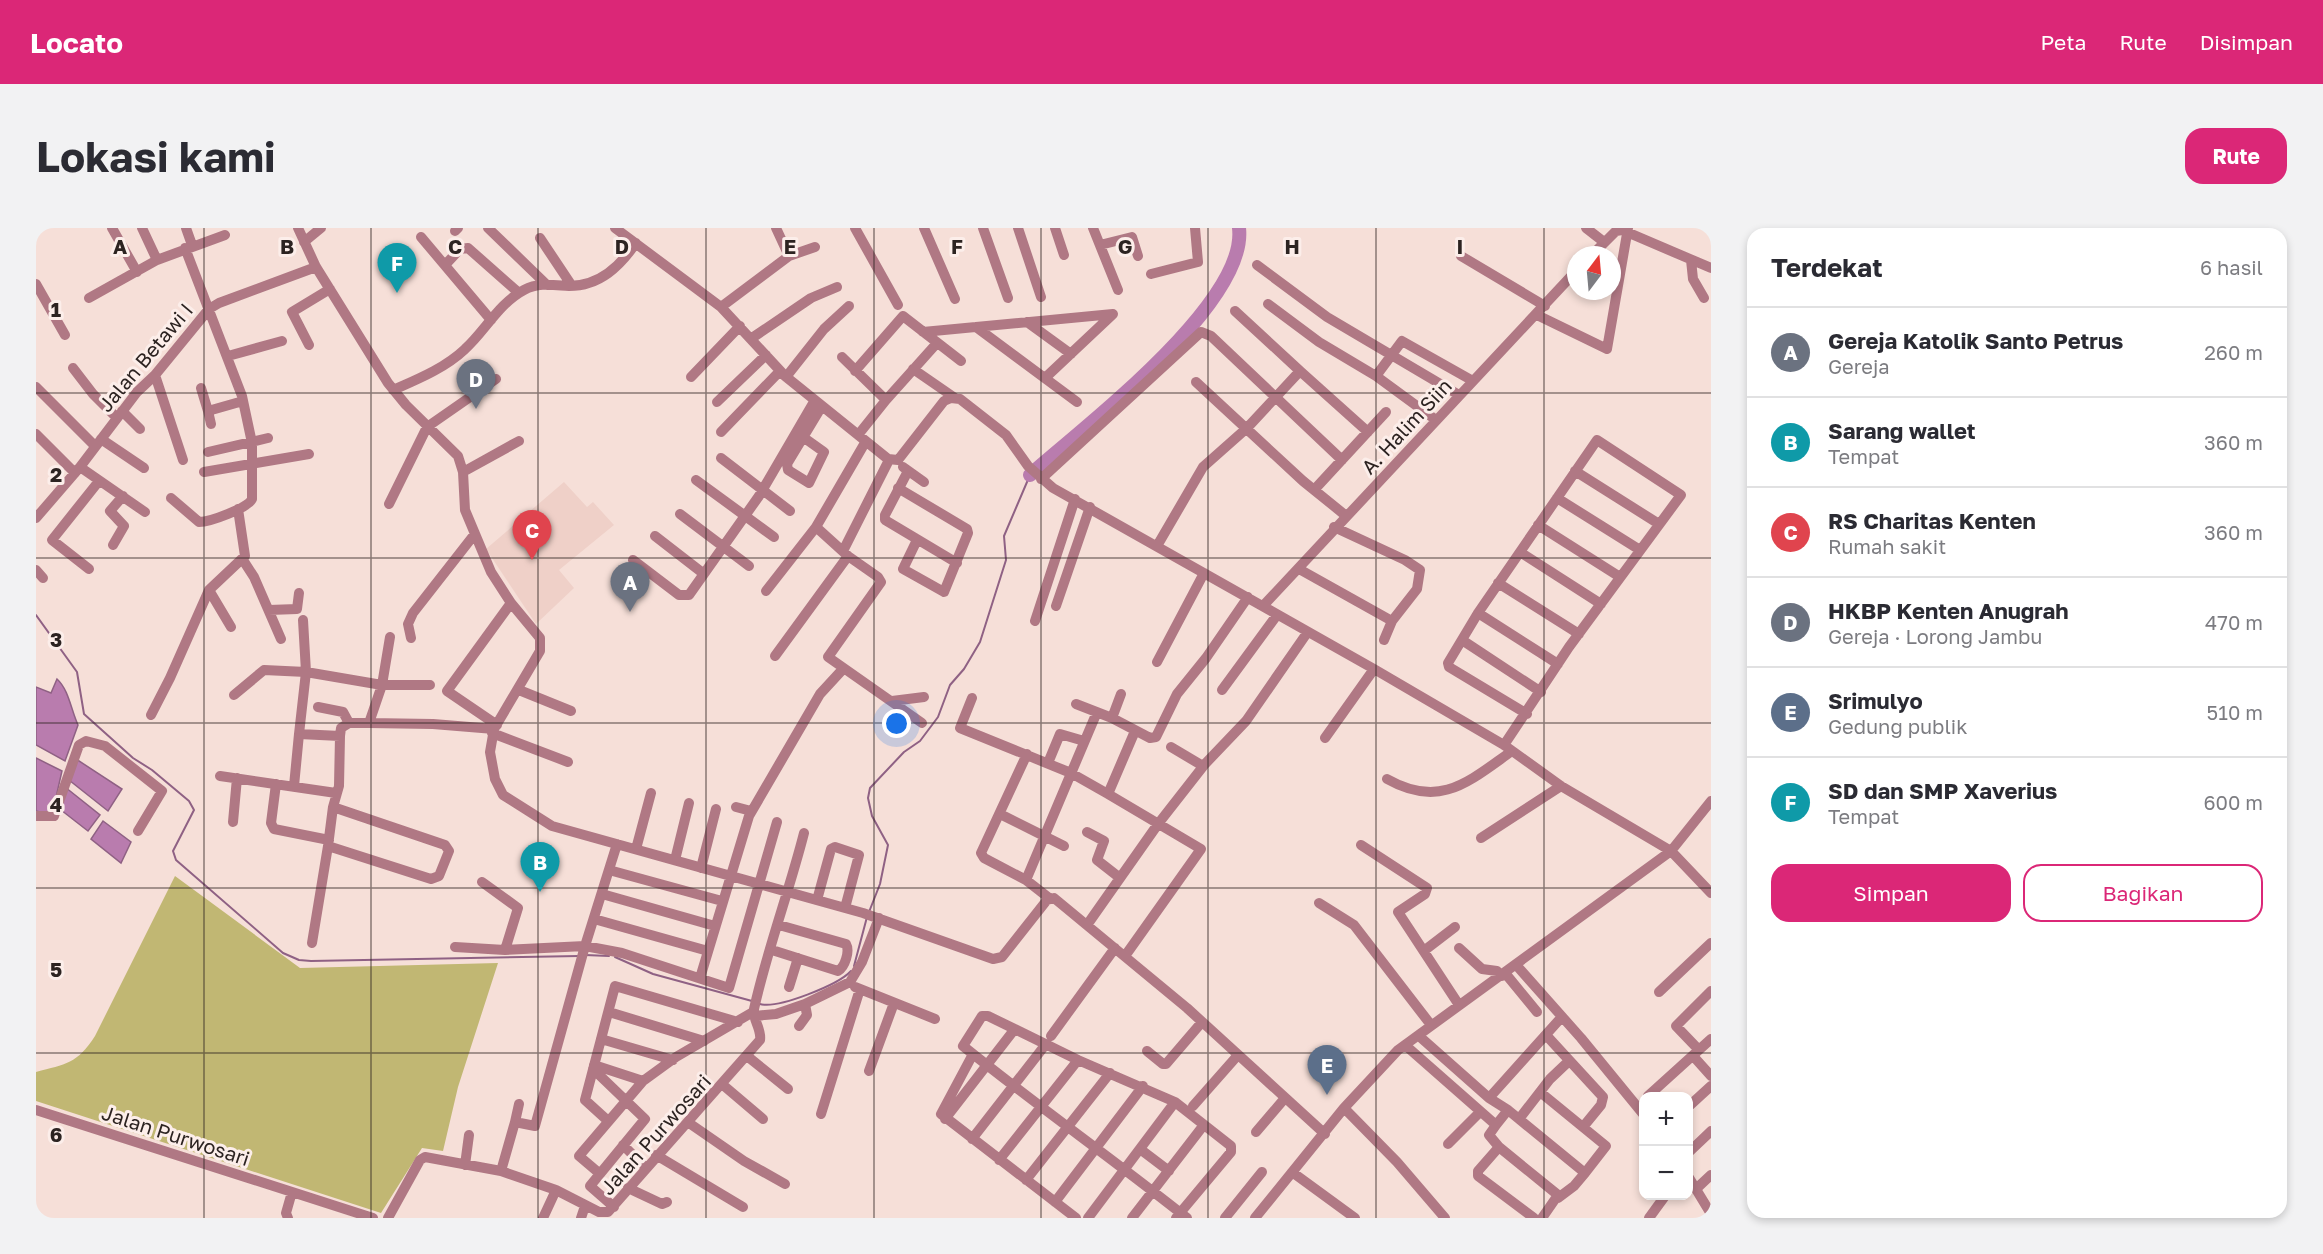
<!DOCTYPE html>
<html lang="id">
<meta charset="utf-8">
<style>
:root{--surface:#fff;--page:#f2f2f3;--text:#2b2b33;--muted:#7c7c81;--line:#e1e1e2;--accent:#db2777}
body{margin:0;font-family:"Golos Text",sans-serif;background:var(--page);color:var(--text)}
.controls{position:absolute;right:18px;bottom:18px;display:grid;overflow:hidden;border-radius:12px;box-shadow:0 3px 9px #0003}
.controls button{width:54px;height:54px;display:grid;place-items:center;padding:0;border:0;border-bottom:2px solid var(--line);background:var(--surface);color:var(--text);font:30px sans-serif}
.compass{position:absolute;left:1531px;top:18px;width:54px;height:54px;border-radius:50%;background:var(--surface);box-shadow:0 3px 9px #0003;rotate:16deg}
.you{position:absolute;left:861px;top:496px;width:21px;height:21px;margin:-15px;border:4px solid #fff;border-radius:50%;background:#1a73e8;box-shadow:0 0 0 9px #1a73e833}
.badge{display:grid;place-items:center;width:39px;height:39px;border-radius:50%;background:var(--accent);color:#fff;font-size:20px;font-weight:700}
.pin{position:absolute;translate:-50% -50px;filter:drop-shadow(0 2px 3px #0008)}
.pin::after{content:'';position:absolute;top:32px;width:21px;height:18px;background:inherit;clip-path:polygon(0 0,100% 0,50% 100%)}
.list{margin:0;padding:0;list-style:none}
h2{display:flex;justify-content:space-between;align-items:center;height:78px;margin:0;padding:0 24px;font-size:26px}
h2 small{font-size:20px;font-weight:400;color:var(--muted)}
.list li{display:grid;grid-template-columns:39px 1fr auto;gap:18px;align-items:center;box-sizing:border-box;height:90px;padding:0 24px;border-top:2px solid var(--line)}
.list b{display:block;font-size:22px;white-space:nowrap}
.list p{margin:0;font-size:20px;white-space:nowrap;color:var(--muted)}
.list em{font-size:20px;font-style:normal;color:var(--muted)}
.actions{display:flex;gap:12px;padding:18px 24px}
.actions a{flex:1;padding:14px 0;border:2px solid var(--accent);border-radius:18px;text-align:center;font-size:21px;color:var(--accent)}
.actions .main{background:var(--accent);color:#fff}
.map{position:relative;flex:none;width:1675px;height:990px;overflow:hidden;border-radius:18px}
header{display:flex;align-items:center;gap:36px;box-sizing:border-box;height:84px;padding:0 30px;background:var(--accent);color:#fff}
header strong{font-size:28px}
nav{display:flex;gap:33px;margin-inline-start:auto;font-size:21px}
.intro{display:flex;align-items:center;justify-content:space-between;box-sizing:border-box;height:144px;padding:0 36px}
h1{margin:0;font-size:42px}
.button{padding:15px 27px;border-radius:18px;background:var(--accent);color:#fff;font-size:21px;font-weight:700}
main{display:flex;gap:36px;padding:0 36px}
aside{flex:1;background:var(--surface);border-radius:18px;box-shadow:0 3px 9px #0003}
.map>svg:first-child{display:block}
</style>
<header>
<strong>Locato</strong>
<nav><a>Peta</a><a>Rute</a><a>Disimpan</a></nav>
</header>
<div class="intro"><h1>Lokasi kami</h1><a class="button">Rute</a></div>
<main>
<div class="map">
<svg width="1675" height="990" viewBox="0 0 1675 990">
<rect width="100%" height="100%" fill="#f6dfd8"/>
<path fill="#efd0c8" d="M528,254L551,279L557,274L578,297L523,342L538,360L500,396L450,321Z"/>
<path fill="#c1b773" d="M139,648L264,740L462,735L422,859L407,923L386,920L345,985L0,873V844C30,836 41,836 59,808Z"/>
<path fill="#b97cae" stroke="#8f6184" stroke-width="1.5" d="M21,451C33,462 35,482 42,497L29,533L0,517V459L15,465Z
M0,530L26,543L16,587L0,583Z
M40,531L86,561L72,583L33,552Z
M29,559L64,587L52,603L25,582Z
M67,593L95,614L85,635L55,611Z"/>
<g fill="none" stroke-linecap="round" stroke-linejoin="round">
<path stroke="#8f6184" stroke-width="2" d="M0,387L41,444L48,486L97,530L116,542L153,573L158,582L137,623L140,632L247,725L263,732L275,733L543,728
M833,684L844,656L852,617L836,588L832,570L834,560L868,524L884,513L902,489L914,457L928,441L944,414L970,332L968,308L994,247
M549,727L573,728
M579,729L617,746L716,773
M818,738L831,689
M724,776C742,781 802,757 815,743"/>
<path stroke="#b97cae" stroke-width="14" d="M994,247C1048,199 1212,75 1203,0"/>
<path stroke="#b07884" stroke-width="10" d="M76,0L101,44
M106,0L121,32
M150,0L156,17
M262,0L280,39L352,155L370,177L422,228L427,244L429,282L455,344L475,375L504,410V423L458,501L454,524L459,551L467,567L516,598L827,685L957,731L966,729L1011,672L1018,670L1151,780L1289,906
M452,0L511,57
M579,0L685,79L749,148L852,231L862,232L908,173L915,170L924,171L970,207L992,238L1017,260L1338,441L1468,517L1525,558L1635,623L1362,822L1308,880L1219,990
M740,0L753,28
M819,0L862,77
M888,0L919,71
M947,0L972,70
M982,0L1005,69
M1019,0L1028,27
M1057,0L1082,62
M1550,0L1568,14
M419,3L422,0
M385,9L455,92
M504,10L536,58
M268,14L285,0
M1064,17L1096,9L1102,28
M1556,27L1580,3L1586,2L1675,40
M1425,28L1509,78
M1655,32L1657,51L1668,70
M409,37L424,21L432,20L483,65
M1221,37L1291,89L1423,167
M1115,46L1162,34L1159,0
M0,56L29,107
M53,70L121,32L189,7
M1232,76L1283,114L1340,148L1400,192
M685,79L753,28L779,19
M1199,83L1264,143
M1501,87L1571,121L1592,0
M991,94L1035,126
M940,99L1041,174
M887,104L1077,86L1009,150
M716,110L775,70L801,59
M273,117L256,84L294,61
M192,128L246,113
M806,129L850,172L822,207
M37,140L57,166L81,190
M877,141L919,170
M819,143L867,88L925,133
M119,147L147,232
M1340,148L1366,113L1437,153
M655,149L704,98
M750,149L788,101L813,78
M1160,154L1267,253L1309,287
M0,159L59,218
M165,160L172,183L207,173
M357,162C382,151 409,140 429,121C449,103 463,75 488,62C503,54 517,57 533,58C564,58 584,38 600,15
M850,172L901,115
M681,174L730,127
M86,183L104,201
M172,183L175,196
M685,204L744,143
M0,206L39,245
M767,209L788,224L773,255L752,242L751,236L786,178
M65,211L108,240
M172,224L232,210
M685,230L754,283
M44,239L109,284
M867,239L888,254
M872,243L849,287V292L921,335
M1539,243L1623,296
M168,244L273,226
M427,244L483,213
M1005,251L1165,104L1175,108L1306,232
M660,252L738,309
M862,260L931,301L932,305L908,364L867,341L881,312
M1278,262L1350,184
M135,270L163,294C174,294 212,280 216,271V215L206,168L149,20
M1521,270L1604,322
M353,276L391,199L460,151
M644,286L713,338
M0,290L44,239L101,164L119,147L173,81L183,75L280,39
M1502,297L1584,349
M1298,299L1369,332L1384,342L1381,361L1356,393L1348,412
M619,308L668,346
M77,317L88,298L74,283L87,268
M1121,318L1167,239L1211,200L1264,143L1332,204
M807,323L853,232
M1484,324L1565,376
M812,328L842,349L845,354L792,429L886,495
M207,332L218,349L245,411
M597,332L643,367H653L723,268L779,172
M53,341L16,312L63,253
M1263,341L1356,393
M0,342L7,350
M1462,355L1543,406
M173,362L195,399
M730,363L780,299L830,213
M1020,378L1054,279
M1227,378L1540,43
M233,382L261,381L263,365
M1442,385L1522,436
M999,393L1039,271
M375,410L372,396L377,385L438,307
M1426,412L1505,464
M739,428L812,328L780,299
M1121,434L1168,345
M394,457H346L333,495L397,496L458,501
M483,462L535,483
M1186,462L1241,387
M1085,466L1076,490L1114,510L1120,509L1141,466L1170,430L1212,369
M198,467L228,442L270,444L267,392
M936,470L924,500L1035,545L1072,566L1099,503
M856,473L888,469
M1040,476L1076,490
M282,479L307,484L313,495
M115,487L134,450L173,362L209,328L202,281
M333,495H313L305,500L304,508L263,506L270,444L346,457L354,409
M461,497L411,463L475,375
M456,505L532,534
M1289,510L1338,441
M1468,517L1533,419L1645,267L1561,212L1442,385L1412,435L1413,439L1491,486
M1135,519L1167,538
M991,526L945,625L948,630L990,652L1013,670
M1012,535L1024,506L1048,513
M184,548L300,565
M1351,551C1404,581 1432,554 1476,523
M240,556L235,595L238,601L293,612
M258,558L263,506
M1072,566L1165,621L1089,728
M1675,573L1635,623L1675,665
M297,579L409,617L413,623L403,648L395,651L292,618L297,579L303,558L304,508
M700,579L715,583
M964,586L1028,618
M0,588H18L43,517L50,513L69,518L126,563L102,603
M197,594L201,550
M1051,604L1068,613L1061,632L1084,650
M1445,610L1525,558
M1325,617L1391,660L1389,666L1362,684L1423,777
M600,621L615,565
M639,632L653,575
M665,640L680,581
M573,642L686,673
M990,652L1061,484
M446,654L482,680L469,722
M566,666L679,698
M781,672L795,621L799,619L823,627L809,680
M1283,675L1318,697L1395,797
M558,691L672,723
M1051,697L1122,596L1169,536L1210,493L1271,405
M276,715L292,618
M419,719L469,722L549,718L586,725L693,760L741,594
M1423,720L1446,741L1461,743L1466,748
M736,722L802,743C809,739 814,723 810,716L743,697
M1389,722L1419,699
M1481,738L1545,810L1608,887
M1469,745L1501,784
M664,750L713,588L784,466L807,441
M753,759L762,730
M819,759L899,791
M1623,764L1675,715
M573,784L668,813
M719,788L740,786L769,776
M763,798L771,787L769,776L814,754L826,734L843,690
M1510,807L1567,869L1565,877L1547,899
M1015,808L1079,720
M1383,808L1453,870L1472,882
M565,811L637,832
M1369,817L1460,897L1453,907L1463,919L1442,943V948L1498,990
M1663,822L1640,798L1675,763
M1111,823L1127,836H1130L1166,794
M937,826L905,886L1040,990
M711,828L752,861
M1658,829L1675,848
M558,837L607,853
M557,841L609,891L554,958L578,979
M833,843L858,775
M687,857L727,891
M1612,868L1675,811
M1453,870L1524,791
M1157,878L1202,827
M1652,879L1675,858
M1308,880L1361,934L1409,990
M0,882L337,990
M785,886L824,761
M909,891L978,802
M1483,891L1514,851L1533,833
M571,892L549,872L579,758L702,794
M479,894L483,876
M653,895L708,933L749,956
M1460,897L1472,882L1549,945L1570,918L1504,864
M1220,904L1249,870
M936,911L1010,816
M1412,916L1444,884
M587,917L610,940
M1463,919L1522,967L1506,990
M1104,921L1133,943
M1652,925L1675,903
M620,927L707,979
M963,932L1042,832
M429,937L433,907
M465,943L479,894L499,898L549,718L581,616
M1256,944L1319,990
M563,945L543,928L607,853L640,829L717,784
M1652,948L1675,986
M990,952L1074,845
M592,960L626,976L631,974
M1660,961L1675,947
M1522,970L1538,958L1549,945
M1019,974L1107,858
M252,990L250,985L256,964
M352,990L384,932L389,929L465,943L520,962L563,984H572L724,812C726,801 716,791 718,781C731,722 753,664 768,605
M507,990L520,962
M545,990L549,978
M1052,990L1139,874
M1096,990L1167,898
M1140,990L1144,985L1195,924V918L1139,874L1042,832L952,788H946L927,818C1000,877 1077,931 1151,990
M1189,990L1226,944
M1613,990L1629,968"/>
</g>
<path fill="none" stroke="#2c2321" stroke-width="1.5" stroke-opacity="0.55" d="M168,0V990M335,0V990M502,0V990M670,0V990M838,0V990M1005,0V990M1172,0V990M1340,0V990M1508,0V990M0,165H1675M0,330H1675M0,495H1675M0,660H1675M0,825H1675"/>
<g text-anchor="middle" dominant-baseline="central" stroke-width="6" stroke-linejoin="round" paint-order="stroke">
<g font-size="20" fill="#2c2321" stroke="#fceeea">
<text transform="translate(109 129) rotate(-50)">Jalan Betawi I</text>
<text transform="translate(1370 198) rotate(-47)">A. Halim Siin</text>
<text transform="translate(619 906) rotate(-48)">Jalan Purwosari</text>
<text transform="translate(140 907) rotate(18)">Jalan Purwosari</text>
</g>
</g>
<g font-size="20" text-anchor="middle" font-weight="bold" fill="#2c2321" stroke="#fceeea" stroke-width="6" stroke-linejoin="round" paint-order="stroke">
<text x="84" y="26">A</text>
<text x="251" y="26">B</text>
<text x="419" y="26">C</text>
<text x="586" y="26">D</text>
<text x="754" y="26">E</text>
<text x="921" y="26">F</text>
<text x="1089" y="26">G</text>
<text x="1256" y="26">H</text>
<text x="1424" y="26">I</text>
<text x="20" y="89">1</text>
<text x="20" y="254">2</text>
<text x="20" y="419">3</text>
<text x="20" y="584">4</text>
<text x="20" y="749">5</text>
<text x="20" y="914">6</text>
</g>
</svg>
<div class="controls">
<button>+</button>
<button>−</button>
</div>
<svg class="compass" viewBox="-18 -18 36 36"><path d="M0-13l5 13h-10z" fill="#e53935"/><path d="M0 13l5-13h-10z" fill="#7c7c81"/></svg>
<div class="you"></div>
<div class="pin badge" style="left:594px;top:384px;background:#6b7280">A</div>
<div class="pin badge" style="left:504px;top:664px;background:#0f9aa8">B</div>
<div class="pin badge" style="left:496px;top:332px;background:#e0444e">C</div>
<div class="pin badge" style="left:440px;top:181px;background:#6b7280">D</div>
<div class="pin badge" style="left:1291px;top:867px;background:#5c6f8a">E</div>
<div class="pin badge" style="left:361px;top:65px;background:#0f9aa8">F</div>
</div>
<aside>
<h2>Terdekat<small>6 hasil</small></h2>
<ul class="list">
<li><span class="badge" style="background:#6b7280">A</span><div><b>Gereja Katolik Santo Petrus</b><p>Gereja</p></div><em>260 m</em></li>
<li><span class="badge" style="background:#0f9aa8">B</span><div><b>Sarang wallet</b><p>Tempat</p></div><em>360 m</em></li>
<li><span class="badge" style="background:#e0444e">C</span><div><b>RS Charitas Kenten</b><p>Rumah sakit</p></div><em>360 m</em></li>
<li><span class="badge" style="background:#6b7280">D</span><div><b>HKBP Kenten Anugrah</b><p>Gereja · Lorong Jambu</p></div><em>470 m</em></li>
<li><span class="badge" style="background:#5c6f8a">E</span><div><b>Srimulyo</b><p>Gedung publik</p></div><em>510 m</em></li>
<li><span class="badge" style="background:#0f9aa8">F</span><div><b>SD dan SMP Xaverius</b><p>Tempat</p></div><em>600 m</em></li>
</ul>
<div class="actions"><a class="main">Simpan</a><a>Bagikan</a></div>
</aside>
</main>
